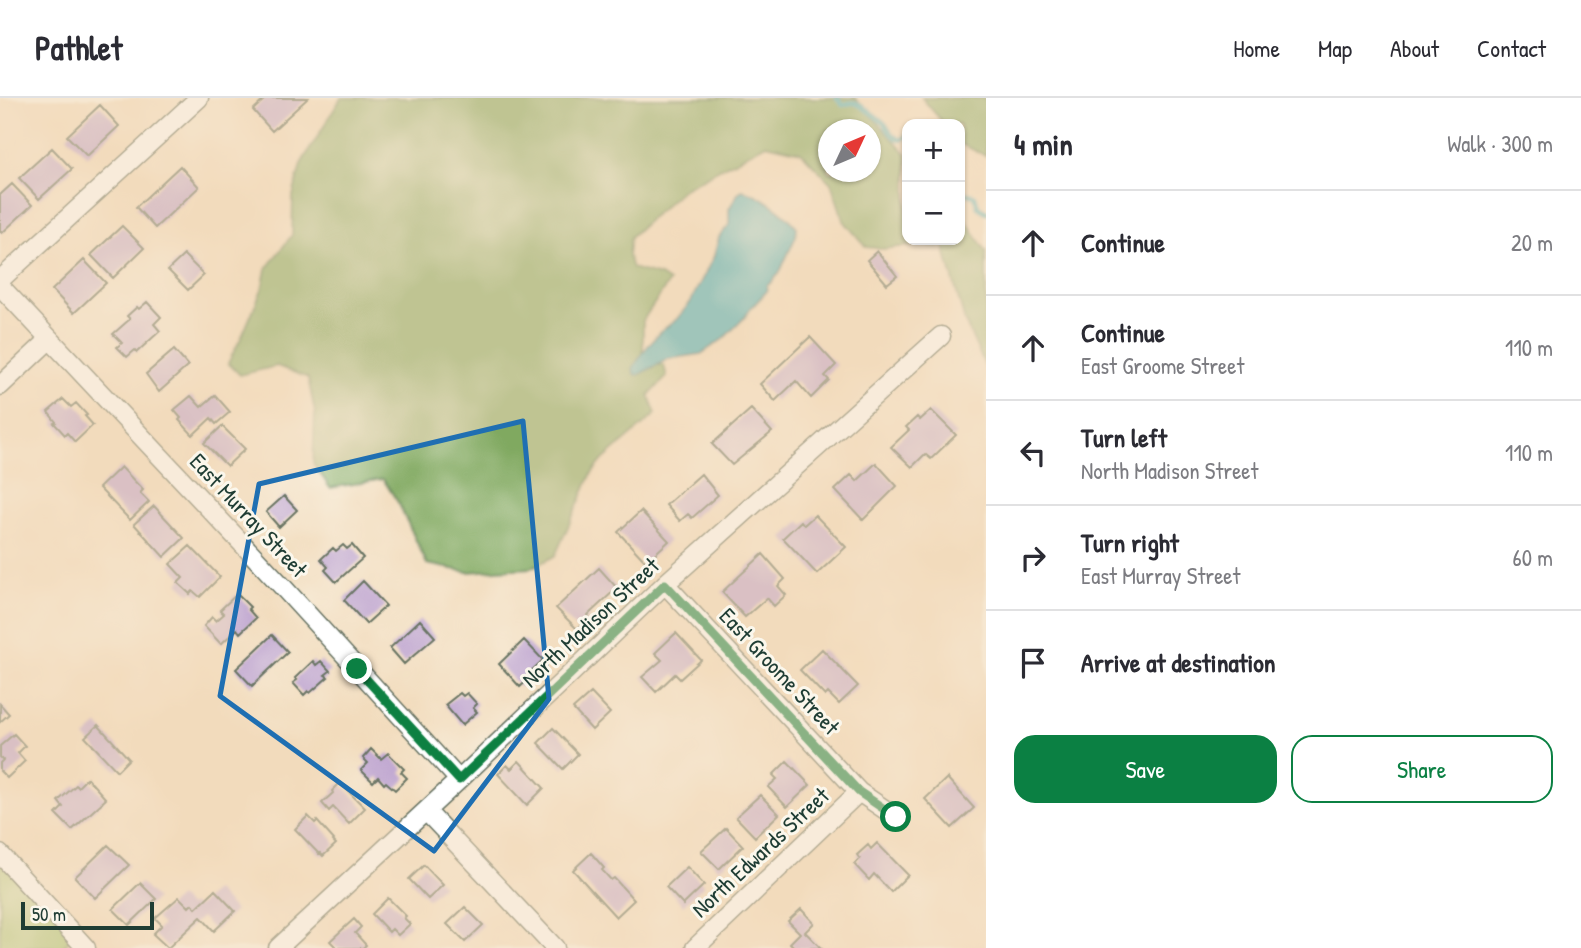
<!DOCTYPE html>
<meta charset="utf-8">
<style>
:root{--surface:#fff;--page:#f7f7f7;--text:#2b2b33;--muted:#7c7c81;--line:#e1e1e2;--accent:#0b8043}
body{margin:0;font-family:"Patrick Hand",sans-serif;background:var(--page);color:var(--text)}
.controls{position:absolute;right:21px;top:21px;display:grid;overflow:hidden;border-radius:14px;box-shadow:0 2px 5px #0004}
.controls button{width:63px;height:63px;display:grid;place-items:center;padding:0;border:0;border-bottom:2px solid var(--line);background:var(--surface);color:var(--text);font:35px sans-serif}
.compass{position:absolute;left:818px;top:21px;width:63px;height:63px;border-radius:50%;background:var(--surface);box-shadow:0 2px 5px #0004;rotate:46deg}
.scale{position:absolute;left:21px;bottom:18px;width:133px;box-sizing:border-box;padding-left:7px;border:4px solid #1f3d34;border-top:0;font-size:19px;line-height:24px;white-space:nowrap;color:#1f3d34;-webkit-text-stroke:5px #fbf7ec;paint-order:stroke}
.stop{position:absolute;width:21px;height:21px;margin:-16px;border:5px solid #0b8043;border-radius:50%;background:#fff}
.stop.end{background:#0b8043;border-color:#fff;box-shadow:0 2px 7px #0008}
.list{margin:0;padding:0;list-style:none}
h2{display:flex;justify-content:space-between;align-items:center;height:91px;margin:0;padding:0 28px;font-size:30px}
h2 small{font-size:23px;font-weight:400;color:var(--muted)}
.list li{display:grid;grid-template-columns:46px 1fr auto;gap:21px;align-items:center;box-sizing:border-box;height:105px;padding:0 28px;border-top:2px solid var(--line)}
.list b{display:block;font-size:26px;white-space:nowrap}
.list p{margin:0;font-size:23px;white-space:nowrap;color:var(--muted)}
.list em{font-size:23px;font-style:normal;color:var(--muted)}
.actions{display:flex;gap:14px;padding:21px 28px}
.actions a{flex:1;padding:16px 0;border:2px solid var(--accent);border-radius:21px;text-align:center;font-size:24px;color:var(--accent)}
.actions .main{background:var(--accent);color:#fff}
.icon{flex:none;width:38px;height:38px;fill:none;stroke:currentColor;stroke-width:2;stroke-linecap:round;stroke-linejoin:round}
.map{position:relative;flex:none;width:986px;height:850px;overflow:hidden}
header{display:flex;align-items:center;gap:42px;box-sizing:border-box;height:98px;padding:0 35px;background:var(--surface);border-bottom:2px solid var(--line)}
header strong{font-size:33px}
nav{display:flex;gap:38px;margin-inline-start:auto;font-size:24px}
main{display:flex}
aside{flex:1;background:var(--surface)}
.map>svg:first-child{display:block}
</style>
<header>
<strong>Pathlet</strong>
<nav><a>Home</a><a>Map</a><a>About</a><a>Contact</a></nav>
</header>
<main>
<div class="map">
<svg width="986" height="850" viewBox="0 0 986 850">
<rect width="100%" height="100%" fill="#fbf7ec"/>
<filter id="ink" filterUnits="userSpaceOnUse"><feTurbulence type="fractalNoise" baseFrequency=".0143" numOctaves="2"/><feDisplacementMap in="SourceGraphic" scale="14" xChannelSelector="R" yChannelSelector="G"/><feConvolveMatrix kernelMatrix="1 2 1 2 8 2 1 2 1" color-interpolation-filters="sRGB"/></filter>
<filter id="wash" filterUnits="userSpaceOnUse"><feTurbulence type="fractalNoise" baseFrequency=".00686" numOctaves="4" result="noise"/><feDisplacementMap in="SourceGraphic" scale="28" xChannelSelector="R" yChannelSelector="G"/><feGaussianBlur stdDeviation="1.57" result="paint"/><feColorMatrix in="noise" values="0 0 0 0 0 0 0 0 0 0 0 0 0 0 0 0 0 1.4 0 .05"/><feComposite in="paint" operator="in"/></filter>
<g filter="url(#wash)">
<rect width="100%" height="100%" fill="#f2dbbc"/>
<path fill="#a0c36d" stroke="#608050" stroke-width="2" d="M0,756L75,838L62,850H0Z"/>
<path fill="#80a960" stroke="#50734a" stroke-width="2" fill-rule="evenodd" d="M341,0H855L907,56V142H960V113L986,153V270L965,224L944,149L908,148L883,151L866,149L844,123L831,85L801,54L766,46L684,90L630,139L628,158L632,170L660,178L669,184L643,222V254L633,270L638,277L657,267H664L667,279L649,297L656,316L603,362L592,375L555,458L531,470L495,472L468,474L427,466L399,406L383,381L330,390L313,365L315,315L308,280L277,268L240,277L228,265L243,236L262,191L266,171L292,137L293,98L301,66ZM828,32H870V74H828Z
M922,0H986V58L961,46L960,26H944Z"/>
<path fill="#3cacb8" stroke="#2e7476" stroke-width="2" d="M742,92C759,95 785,115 797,129L796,138L779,176L767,188L766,194L751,210L745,219L723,241L701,256L668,261L638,277L634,276L633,270L647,249L659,235L677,221L690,205L714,158L719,139L729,127V111L738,95Z"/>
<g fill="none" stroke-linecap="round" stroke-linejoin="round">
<path stroke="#3cacb8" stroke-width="5" d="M837,0L843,7C847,6 851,4 855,5C860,6 881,22 885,26C890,33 891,39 901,42L907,38
M960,91L964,95L975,98L978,109L986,114"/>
</g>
<g id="blocks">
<path fill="#bca1cf" d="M266,0H308L272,33L253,12Z
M100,7L119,28L87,58L67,38Z
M52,50L72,71L39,101L19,80Z
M180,68L199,89L155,130L136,109Z
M12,86L32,107L2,135L0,133V97Z
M122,128L144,150L113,180L91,157Z
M877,153L897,178L887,186L867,162Z
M184,157L204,177L188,192L168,172Z
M84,162L106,185L74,215L52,192Z
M147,204L161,219L154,226L160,233L137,254L135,252L127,259L117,249L122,245L113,236L130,221L127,218L137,209L139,211Z
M810,239L836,267L825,278L829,282L811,300L796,283L775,303L760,286Z
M174,252L188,268L159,294L146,276Z
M215,297L230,314L216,326L211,320L193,337L179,322L181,320L174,312L191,298L201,309Z
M63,301L71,309L76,305L87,317L85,318L93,327L75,344L67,335L65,337L54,325L56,324L48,314Z
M751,311L772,334L732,367L712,346Z
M931,312L956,337L931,361L925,356L912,369L891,349L909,332L906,329L917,319L920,322Z
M222,328L245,351L227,368L204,345Z
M876,365L897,388L863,422L835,392L851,377L857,383Z
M121,369L143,392L140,395L149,404L130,422L99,390Z
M701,376L718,397L692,420L688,416L680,423L666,407Z
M284,398L297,412L279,429L266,414Z
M154,408L184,440L164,459L134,426Z
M641,413L669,443L646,464L618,434Z
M815,417L846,449L817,476L783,440L801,423L804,427Z
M343,447L347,451L352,447L363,460L336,484L325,472L328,469L321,461L333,450L336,453Z
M190,448L220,479L200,499L193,493L190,496L178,485L183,480L170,466Z
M763,456L785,481L778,488L786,497L774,508L767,500L745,519L722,494Z
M599,470L617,490L588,517L589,519L577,531L556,510Z
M363,483L386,508L366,526L344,502Z
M237,496L250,509L248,511L256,520L240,535L237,531L221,546L204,528L212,519L216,523L224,516L220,512Z
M420,522L435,539L404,566L390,550Z
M676,535L701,562L680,581L675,576L656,594L642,579L662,562L655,555Z
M272,537L288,554L252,588L236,571Z
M524,542L543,562L528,576L531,579L520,589L499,566Z
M822,551L858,588L839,606L828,595L825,598L800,572Z
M313,563L316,567L321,563L330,573L325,577L328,579L310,595L308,593L304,597L293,585L297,582L295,580Z
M460,595L463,598L467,595L477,606L473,610L477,614L462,627L445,607Z
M591,595L610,615L592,632L573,611Z
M0,606L9,616L0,624Z
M98,627L129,661L117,673L85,639Z
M553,630L578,656L563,671L538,645Z
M14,636L25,648L18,655L25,663L7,680L0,673V665L3,662L0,659V648Z
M371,651L381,661L388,655L404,671L401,674L407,680L395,692L386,684L384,686L378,679L373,684L361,672L368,665L363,660Z
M519,663L544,690L527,707L498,676L507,667L511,671Z
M787,663L810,687L787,709L768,689L777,681L773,677Z
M87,680L106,701L72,732L56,716L63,709L58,703L76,687L78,689Z
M947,680L974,710L952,730L925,701Z
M340,685L365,710L349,726L333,709L329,713L322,705L333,695L332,693Z
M760,697L779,716L755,739L736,719Z
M308,718L315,725L317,723L334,742L333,743L336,746L323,758L320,755L319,756L295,731Z
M726,730L743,748L719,771L701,753Z
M877,745L908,777L891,794L874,776L869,782L854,766L860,761L857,757L868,747L871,751Z
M108,747L129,767L95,800L75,779Z
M591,755L604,770L602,772L611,782L614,780L634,802L616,819L573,772Z
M424,767L443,787L428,801L409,781Z
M687,769L704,787L683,807L666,789Z
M140,785L156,801L129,827L113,811Z
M215,792L235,813L214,833L201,819L168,850L153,836L162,827L155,820L179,799L189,809L192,806L196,810Z
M388,800L406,818L404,820L410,826L398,837L392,831L389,834L372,816Z
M465,809L483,827L465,844L447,826Z
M801,811L814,825L805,834L821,850H795L790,845L800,835L788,823Z
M354,821L361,829L355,835L366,847L363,850H337L330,843Z"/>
</g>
</g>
<g filter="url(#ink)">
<use href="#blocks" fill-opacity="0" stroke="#697464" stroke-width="2"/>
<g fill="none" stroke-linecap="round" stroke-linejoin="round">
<defs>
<path id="minor" d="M0,182L199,0
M0,188L281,487L459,682
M0,288L50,241
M665,486L859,694L896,719
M426,713L555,850
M0,756L86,850
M278,850L459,682L665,486L941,238
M695,850L859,694"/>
</defs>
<use href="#minor" stroke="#697464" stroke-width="21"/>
<use href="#minor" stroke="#fff" stroke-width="18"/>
</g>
</g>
<g fill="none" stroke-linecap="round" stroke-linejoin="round" filter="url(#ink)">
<path stroke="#0b8043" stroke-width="9" d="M357,571L459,682L665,486L859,694L896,719"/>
</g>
<path d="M0 0H986V850H0ZM523,323L549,601L434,753L220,598L259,386Z" fill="#f2dbbc" fill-opacity=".55" fill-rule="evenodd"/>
<path fill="none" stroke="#1f6fb2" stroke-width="5" stroke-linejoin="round" d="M523,323L549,601L434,753L220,598L259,386Z"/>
<g text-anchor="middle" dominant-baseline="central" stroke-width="6" stroke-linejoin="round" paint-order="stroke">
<g font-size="23" fill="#1f3d34" stroke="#fbf7ec">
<text transform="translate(249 417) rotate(47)">East Murray Street</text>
<text transform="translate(590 524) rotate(-43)">North Madison Street</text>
<text transform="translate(780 573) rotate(47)">East Groome Street</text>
<text transform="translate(760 754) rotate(-43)">North Edwards Street</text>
</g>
</g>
</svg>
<div class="controls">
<button>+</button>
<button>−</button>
</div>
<svg class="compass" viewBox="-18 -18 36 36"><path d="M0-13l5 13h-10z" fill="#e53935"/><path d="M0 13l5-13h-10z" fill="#7c7c81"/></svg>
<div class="scale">50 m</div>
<div class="stop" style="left:896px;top:719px"></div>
<div class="stop end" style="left:357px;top:571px"></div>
</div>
<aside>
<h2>4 min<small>Walk · 300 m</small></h2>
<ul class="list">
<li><svg class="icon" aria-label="ahead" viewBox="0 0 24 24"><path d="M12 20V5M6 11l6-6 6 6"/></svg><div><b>Continue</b></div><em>20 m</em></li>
<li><svg class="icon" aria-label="ahead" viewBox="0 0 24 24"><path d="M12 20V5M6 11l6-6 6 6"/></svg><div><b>Continue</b><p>East Groome Street</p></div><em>110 m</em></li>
<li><svg class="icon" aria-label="left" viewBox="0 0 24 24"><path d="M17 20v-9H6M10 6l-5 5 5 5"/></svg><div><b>Turn left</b><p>North Madison Street</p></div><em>110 m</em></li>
<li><svg class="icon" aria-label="right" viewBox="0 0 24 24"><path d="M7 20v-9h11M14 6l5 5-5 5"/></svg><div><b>Turn right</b><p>East Murray Street</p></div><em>60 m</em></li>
<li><svg class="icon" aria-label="arrive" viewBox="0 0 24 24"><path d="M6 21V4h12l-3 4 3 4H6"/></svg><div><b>Arrive at destination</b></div></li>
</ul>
<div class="actions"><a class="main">Save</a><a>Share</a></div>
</aside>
</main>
